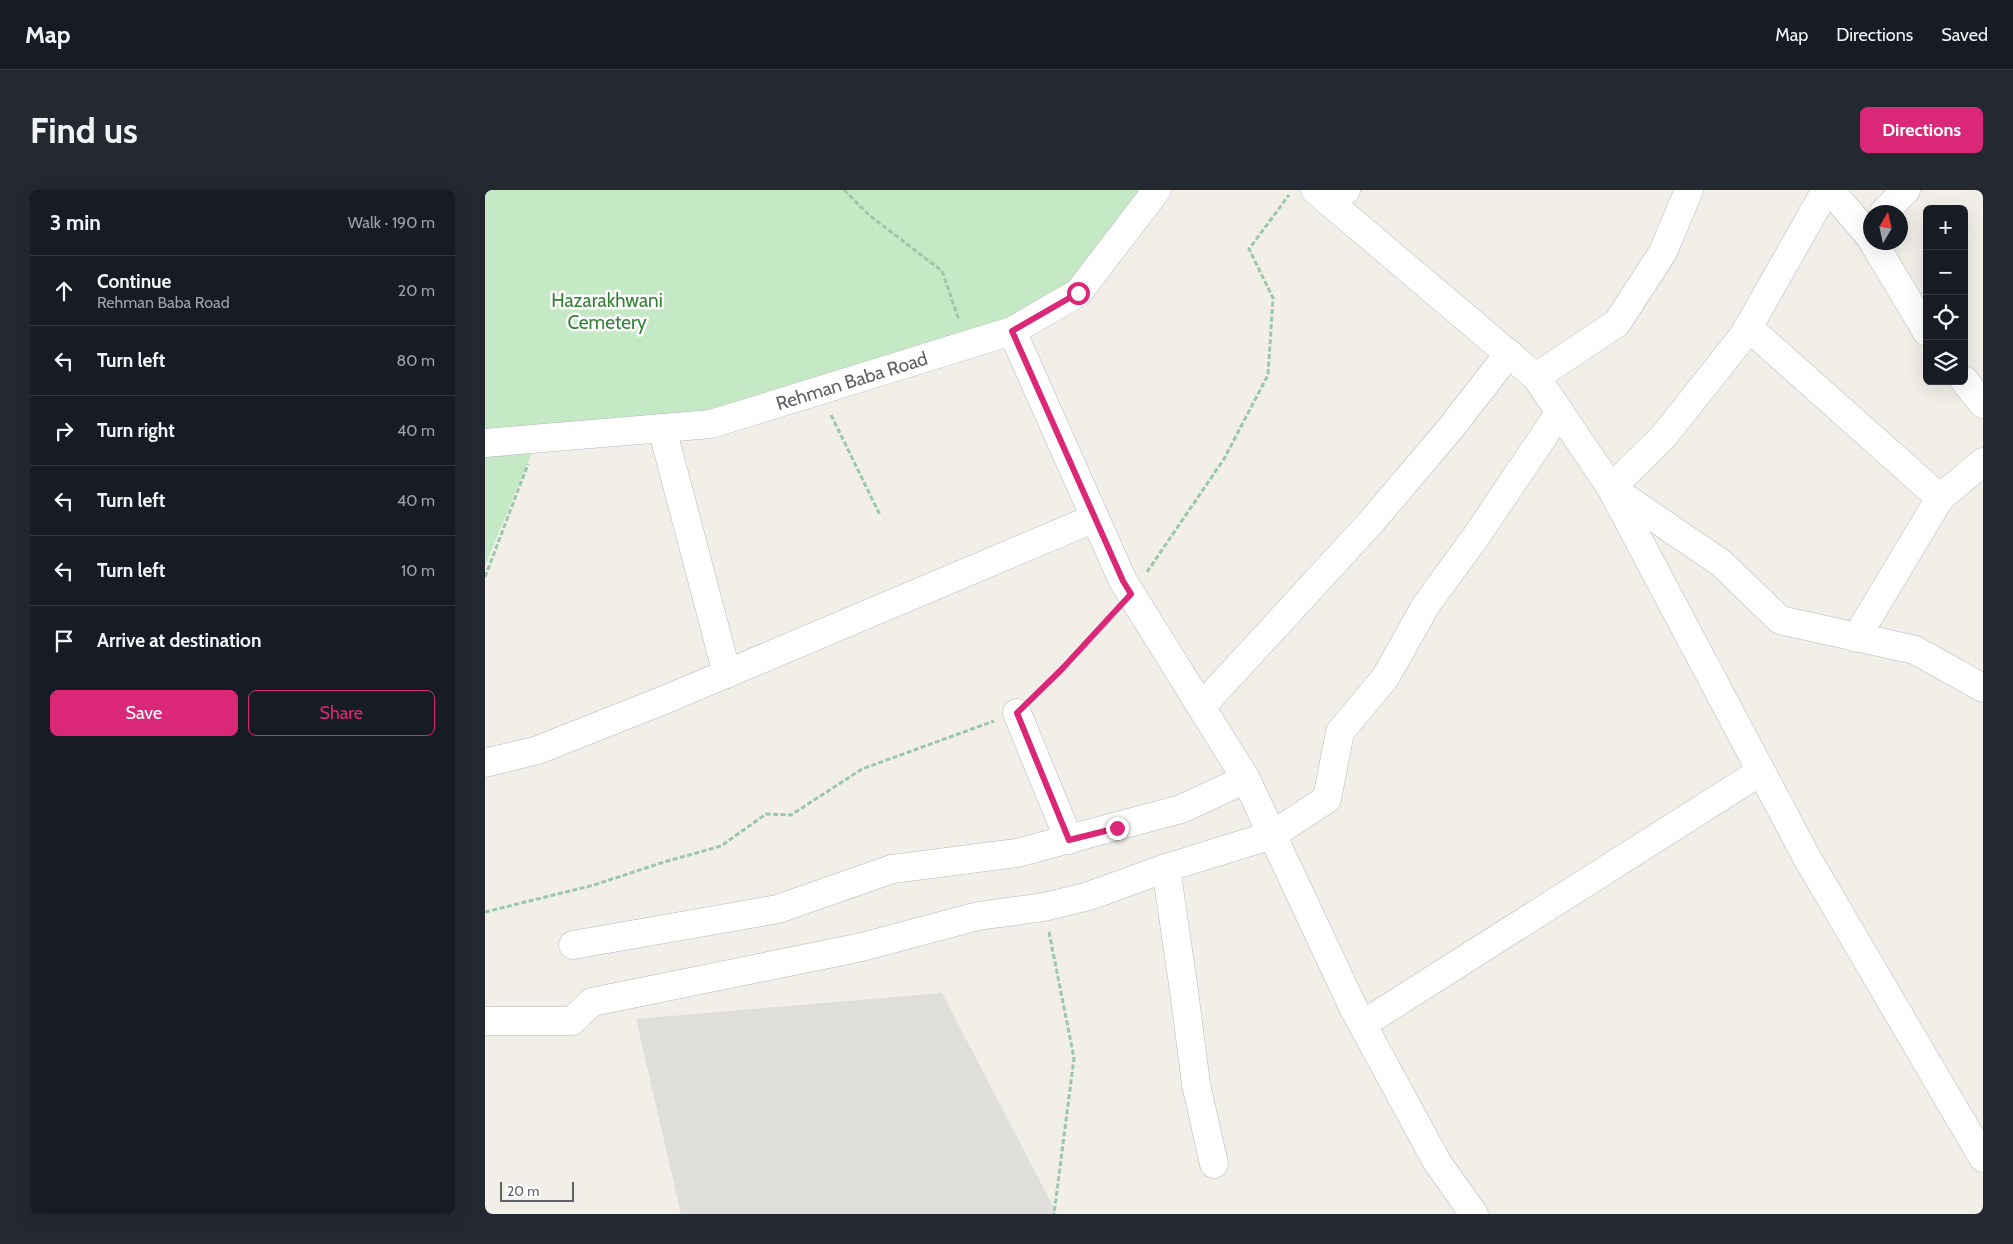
<!DOCTYPE html>
<meta charset="utf-8">
<style>
:root{--surface:#171b24;--page:#242831;--text:#f1f3f6;--muted:#9ea1a6;--line:#363941;--accent:#db2777}
body{margin:0;font-family:Cabin,sans-serif;background:var(--page);color:var(--text)}
.controls{position:absolute;right:15px;top:15px;display:grid;overflow:hidden;border-radius:8px;box-shadow:0 5px 20px #0002}
.controls button{width:45px;height:45px;display:grid;place-items:center;padding:0;border:0;border-bottom:1px solid var(--line);background:var(--surface);color:var(--text);font:25px sans-serif}
.compass{position:absolute;left:1378px;top:15px;width:45px;height:45px;border-radius:50%;background:var(--surface);box-shadow:0 5px 20px #0002;rotate:9deg}
.scale{position:absolute;left:15px;bottom:12px;width:74px;box-sizing:border-box;padding-left:5px;border:2px solid #5f6368;border-top:0;font-size:14px;line-height:18px;white-space:nowrap;color:#5f6368;-webkit-text-stroke:4px #fff;paint-order:stroke}
.stop{position:absolute;width:15px;height:15px;margin:-11px;border:4px solid #db2777;border-radius:50%;background:#fff}
.stop.end{background:#db2777;border-color:#fff;box-shadow:0 1px 5px #0008}
.list{margin:0;padding:0;list-style:none}
h2{display:flex;justify-content:space-between;align-items:center;height:65px;margin:0;padding:0 20px;font-size:21px}
h2 small{font-size:16px;font-weight:400;color:var(--muted)}
.list li{display:grid;grid-template-columns:32px 1fr auto;gap:15px;align-items:center;box-sizing:border-box;height:70px;padding:0 20px;border-top:1px solid var(--line)}
.list b{display:block;font-size:19px;white-space:nowrap}
.list p{margin:0;font-size:16px;white-space:nowrap;color:var(--muted)}
.list em{font-size:16px;font-style:normal;color:var(--muted)}
.actions{display:flex;gap:10px;padding:15px 20px}
.actions a{flex:1;padding:11px 0;border:1px solid var(--accent);border-radius:8px;text-align:center;font-size:18px;color:var(--accent)}
.actions .main{background:var(--accent);color:#fff}
.icon{flex:none;width:28px;height:28px;fill:none;stroke:currentColor;stroke-width:2;stroke-linecap:round;stroke-linejoin:round}
.map{position:relative;flex:none;width:1498px;height:1024px;overflow:hidden;border-radius:8px}
header{display:flex;align-items:center;gap:30px;box-sizing:border-box;height:70px;padding:0 25px;background:var(--surface);border-bottom:1px solid var(--line)}
header strong{font-size:24px}
nav{display:flex;gap:28px;margin-inline-start:auto;font-size:18px}
.intro{display:flex;align-items:center;justify-content:space-between;box-sizing:border-box;height:120px;padding:0 30px}
h1{margin:0;font-size:35px}
.button{padding:12px 22px;border-radius:8px;background:var(--accent);color:#fff;font-size:18px;font-weight:700}
main{display:flex;gap:30px;padding:0 30px}
aside{flex:1;background:var(--surface);border-radius:8px;box-shadow:0 5px 20px #0002}
.map>svg:first-child{display:block}
</style>
<header>
<strong>Map</strong>
<nav><a>Map</a><a>Directions</a><a>Saved</a></nav>
</header>
<div class="intro"><h1>Find us</h1><a class="button">Directions</a></div>
<main>
<aside>
<h2>3 min<small>Walk · 190 m</small></h2>
<ul class="list">
<li><svg class="icon" aria-label="ahead" viewBox="0 0 24 24"><path d="M12 20V5M6 11l6-6 6 6"/></svg><div><b>Continue</b><p>Rehman Baba Road</p></div><em>20 m</em></li>
<li><svg class="icon" aria-label="left" viewBox="0 0 24 24"><path d="M17 20v-9H6M10 6l-5 5 5 5"/></svg><div><b>Turn left</b></div><em>80 m</em></li>
<li><svg class="icon" aria-label="right" viewBox="0 0 24 24"><path d="M7 20v-9h11M14 6l5 5-5 5"/></svg><div><b>Turn right</b></div><em>40 m</em></li>
<li><svg class="icon" aria-label="left" viewBox="0 0 24 24"><path d="M17 20v-9H6M10 6l-5 5 5 5"/></svg><div><b>Turn left</b></div><em>40 m</em></li>
<li><svg class="icon" aria-label="left" viewBox="0 0 24 24"><path d="M17 20v-9H6M10 6l-5 5 5 5"/></svg><div><b>Turn left</b></div><em>10 m</em></li>
<li><svg class="icon" aria-label="arrive" viewBox="0 0 24 24"><path d="M6 21V4h12l-3 4 3 4H6"/></svg><div><b>Arrive at destination</b></div></li>
</ul>
<div class="actions"><a class="main">Save</a><a>Share</a></div>
</aside>
<div class="map">
<svg width="1498" height="1024" viewBox="0 0 1498 1024">
<rect width="100%" height="100%" fill="#f1efe8"/>
<path fill="#e0deda" d="M457,803L572,1024H196L151,829Z"/>
<path fill="#c5e8c5" d="M0,0H672L593,103L522,150L226,234L53,248L0,376Z"/>
<g fill="none" stroke-linecap="round" stroke-linejoin="round">
<defs>
<g id="minor">
<path d="M1341,0L1259,145L1178,247L1126,298L1236,373L1295,430L1430,460L1498,498"/>
<path d="M1345,0L1386,48"/>
<path d="M842,10L861,0"/>
<path d="M1399,22L1421,0"/>
<path d="M1388,52L1442,142"/>
<path d="M1263,137L1455,308"/>
<path d="M527,141L638,391L761,589L868,817L952,972L989,1024"/>
<path d="M1051,187L1132,133L1178,62L1204,0"/>
<path d="M1479,190L1498,214"/>
<path d="M177,238L242,484"/>
<path id="s1" d="M0,253L226,234L527,141L593,103L672,0"/>
<path d="M1371,448L1455,308L1498,272"/>
<path d="M717,516L887,331L965,239L1024,163"/>
<path d="M532,523L584,650"/>
<path d="M0,573L53,560L184,508L610,328"/>
<path d="M681,678L699,801L711,894L729,974"/>
<path d="M88,755L293,719L407,679L532,663L696,619L761,589"/>
<path d="M0,831H87L107,812L377,757L493,726L559,717L604,706L681,678L787,645L842,609L855,542L900,488L941,415L990,348L1075,222"/>
<path d="M878,834L1275,582"/>
</g>
<path id="secondary" d="M830,0L1051,187L1126,298L1321,666L1498,968"/>
</defs>
<use href="#minor" stroke="#b5b8bc" stroke-width="29"/>
<use href="#secondary" stroke="#b6babf" stroke-width="29"/>
<path stroke="#9cc7a9" stroke-width="3" stroke-dasharray="5 2.5" stroke-linecap="butt" d="M359,0L384,25L457,81L474,130
M346,225L395,325
M662,382L739,269L783,185L788,108L764,59L804,5
M0,387L43,274
M549,506L628,424
M0,722L109,695L179,672L236,656L281,624L306,625L377,579L509,531
M564,742L589,868L569,1024"/>
<use href="#minor" stroke="#fff" stroke-width="28"/>
<use href="#secondary" stroke="#fff" stroke-width="28"/>
</g>
<g fill="none" stroke-linecap="round" stroke-linejoin="round">
<path stroke="#db2777" stroke-width="6" d="M593,103L527,141L638,391L646,404L577,479L532,523L584,650L632,638"/>
</g>
<g text-anchor="middle" dominant-baseline="central" stroke-width="5" stroke-linejoin="round" paint-order="stroke">
<g font-size="19" fill="#348238" stroke="#fff">
<text x="122" y="110">Hazarakhwani<tspan x="122" dy="22">Cemetery</tspan></text>
</g>
<g font-size="19" fill="#5f6368" stroke="#fff">
<text stroke="none"><textPath href="#s1" startOffset="374">Rehman Baba Road</textPath></text>
</g>
</g>
</svg>
<div class="controls">
<button>+</button>
<button>−</button>
<button><svg class="icon" aria-label="locate" viewBox="0 0 24 24"><circle cx="12" cy="12" r="6"/><path d="M12 2v4M12 18v4M2 12h4M18 12h4"/></svg></button>
<button><svg class="icon" aria-label="layers" viewBox="0 0 24 24"><path d="M12 4l9 5-9 5-9-5zM3 14l9 5 9-5"/></svg></button>
</div>
<svg class="compass" viewBox="-18 -18 36 36"><path d="M0-13l5 13h-10z" fill="#e53935"/><path d="M0 13l5-13h-10z" fill="#9ea1a6"/></svg>
<div class="scale">20 m</div>
<div class="stop" style="left:593px;top:103px"></div>
<div class="stop end" style="left:632px;top:638px"></div>
</div>
</main>
